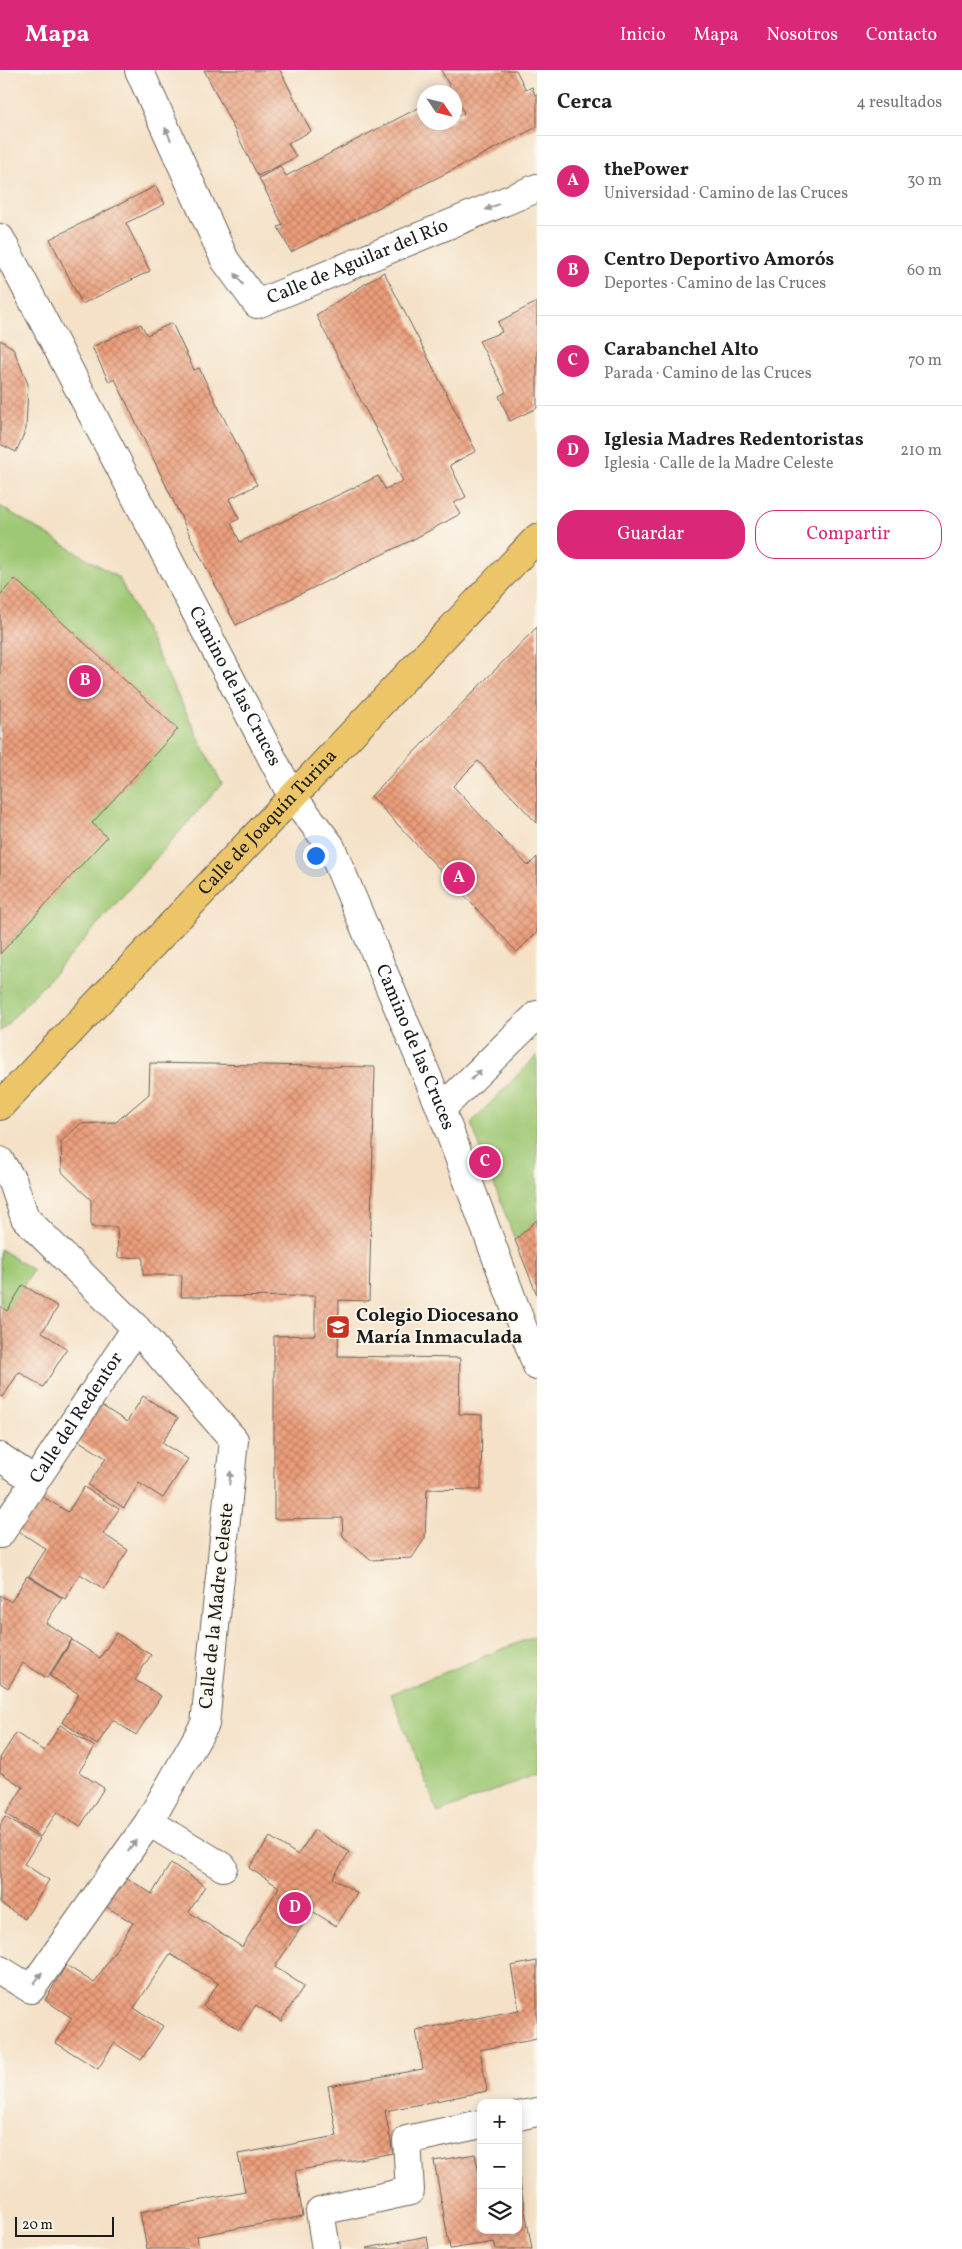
<!DOCTYPE html>
<html lang="es">
<meta charset="utf-8">
<style>
:root{--surface:#fff;--page:#f6f6f6;--text:#222;--muted:#767676;--line:#e0e0e0;--accent:#db2777}
body{margin:0;font-family:Vollkorn,serif;background:var(--page);color:var(--text)}
.controls{position:absolute;right:15px;bottom:15px;display:grid;overflow:hidden;border-radius:10px;box-shadow:0 2px 12px #0003}
.controls button{width:45px;height:45px;display:grid;place-items:center;padding:0;border:0;border-bottom:1px solid var(--line);background:var(--surface);color:var(--text);font:25px sans-serif}
.compass{position:absolute;left:417px;top:15px;width:45px;height:45px;border-radius:50%;background:var(--surface);box-shadow:0 2px 12px #0003;rotate:125deg}
.scale{position:absolute;left:15px;bottom:12px;width:99px;box-sizing:border-box;padding-left:5px;border:2px solid #1c1c1c;border-top:0;font-size:14px;line-height:18px;white-space:nowrap;color:#1c1c1c;-webkit-text-stroke:4px #fbf7ec;paint-order:stroke}
.you{position:absolute;left:315px;top:785px;width:18px;height:18px;margin:-12px;border:4px solid #fff;border-radius:50%;background:#1a73e8;box-shadow:0 0 0 8px #1a73e833}
.badge{display:grid;place-items:center;width:32px;height:32px;border-radius:50%;background:var(--accent);color:#fff;font-size:16px;font-weight:700}
.pin{position:absolute;translate:-50% -50%;border:2px solid #fff;box-shadow:0 1px 5px #0006}
.list{margin:0;padding:0;list-style:none}
h2{display:flex;justify-content:space-between;align-items:center;height:65px;margin:0;padding:0 20px;font-size:21px}
h2 small{font-size:16px;font-weight:400;color:var(--muted)}
.list li{display:grid;grid-template-columns:32px 1fr auto;gap:15px;align-items:center;box-sizing:border-box;height:90px;padding:0 20px;border-top:1px solid var(--line)}
.list b{display:block;font-size:19px;white-space:nowrap}
.list p{margin:0;font-size:16px;white-space:nowrap;color:var(--muted)}
.list em{font-size:16px;font-style:normal;color:var(--muted)}
.actions{display:flex;gap:10px;padding:15px 20px}
.actions a{flex:1;padding:11px 0;border:1px solid var(--accent);border-radius:20px;text-align:center;font-size:18px;color:var(--accent)}
.actions .main{background:var(--accent);color:#fff}
.icon{flex:none;width:28px;height:28px;fill:none;stroke:currentColor;stroke-width:2;stroke-linecap:round;stroke-linejoin:round}
.map{position:relative;flex:none;width:537px;height:2179px;overflow:hidden}
header{display:flex;align-items:center;gap:30px;box-sizing:border-box;height:70px;padding:0 25px;background:var(--accent);color:#fff}
header strong{font-size:24px}
nav{display:flex;gap:28px;margin-inline-start:auto;font-size:18px}
main{display:flex}
aside{flex:1;background:var(--surface)}
.map>svg:first-child{display:block}
</style>
<header>
<strong>Mapa</strong>
<nav><a>Inicio</a><a>Mapa</a><a>Nosotros</a><a>Contacto</a></nav>
</header>
<main>
<div class="map">
<svg width="537" height="2179" viewBox="0 0 537 2179">
<defs>
<pattern id="building-cross-hatch" width="8" height="8" patternUnits="userSpaceOnUse" patternTransform="scale(1.25)"><rect width="8" height="8" fill="#ec9e7b"/><path d="M0 0l8 8M0 8l8-8" fill="none" stroke="#be8064"/></pattern>
</defs>
<rect width="100%" height="100%" fill="#fbf7ec"/>
<filter id="ink" filterUnits="userSpaceOnUse"><feTurbulence type="fractalNoise" baseFrequency=".02" numOctaves="2"/><feDisplacementMap in="SourceGraphic" scale="10" xChannelSelector="R" yChannelSelector="G"/><feConvolveMatrix kernelMatrix="1 2 1 2 8 2 1 2 1" color-interpolation-filters="sRGB"/></filter>
<filter id="wash" filterUnits="userSpaceOnUse"><feTurbulence type="fractalNoise" baseFrequency=".0096" numOctaves="4" result="noise"/><feDisplacementMap in="SourceGraphic" scale="20" xChannelSelector="R" yChannelSelector="G"/><feGaussianBlur stdDeviation="1.12" result="paint"/><feColorMatrix in="noise" values="0 0 0 0 0 0 0 0 0 0 0 0 0 0 0 0 0 1.4 0 .05"/><feComposite in="paint" operator="in"/></filter>
<g filter="url(#wash)">
<rect width="100%" height="100%" fill="#f4e1c7"/>
<path fill="#9fc875" stroke="#5e7248" d="M0,436L119,508L222,714L50,908L0,962Z
M537,985V1150L515,1170L471,1053Z
M0,1179L33,1200L7,1241L0,1236Z
M537,1565V1704L438,1743L391,1624Z"/>
<g id="blocks">
<path fill="url(#building-cross-hatch)" d="M204,0H280L311,61L288,73L296,87L258,106Z
M441,0H516L526,20L532,17L535,25L537,24V57L291,182L278,157L283,155L259,108L280,96L286,106L424,35V52H438L439,55L445,52H454V48L464,43Z
M156,116L165,134L126,153L150,201L82,234L50,169Z
M384,202L476,381L450,395L466,427L454,433L460,444L412,470L236,555L193,472L115,309L109,312L92,277L141,254L147,265L172,253L194,300L199,298L257,415L229,429L239,449L231,453L240,472L378,406L385,419L403,411L316,245Z
M537,232V338L510,351L499,326L506,322L479,271L502,262L498,252Z
M0,270L13,278L28,314L26,359L16,382L0,374Z
M15,509L178,659L92,753L107,767L0,884V525Z
M537,557V753L478,691L453,716L528,796L537,787V862L517,882L371,726Z
M150,993L375,997L369,1231L339,1230L338,1286L460,1288L459,1344L482,1345L481,1420L427,1419L425,1468L412,1488L370,1490L343,1466L342,1448L274,1449V1266L315,1265V1226L181,1227L182,1205H143V1187L118,1188L117,1157H91V1130L62,1102L61,1072L80,1054L116,1052L149,1024Z
M537,1150V1225L515,1170Z
M23,1215L58,1237L42,1262L67,1279L43,1317L19,1302L3,1327L0,1325V1236L7,1241Z
M143,1326L178,1348L162,1373L188,1389L163,1428L139,1413L124,1438L88,1415L106,1388L76,1369L99,1334L127,1352Z
M84,1417L119,1439L103,1464L128,1480L104,1519L80,1504L65,1529L29,1506L46,1479L17,1460L40,1425L68,1442Z
M27,1506L62,1528L46,1553L72,1569L47,1608L23,1593L8,1618L0,1613V1525L11,1532Z
M116,1563L151,1585L135,1610L161,1626L136,1665L113,1650L97,1675L62,1652L79,1624L50,1606L72,1570L100,1588Z
M60,1655L95,1677L79,1702L104,1718L80,1757L57,1742L40,1767L6,1744L23,1717L0,1702V1688L16,1663L44,1681Z
M5,1747L40,1769L24,1794L49,1810L25,1849L0,1833V1755Z
M314,1760L349,1782L333,1808L357,1823L336,1856L312,1841L275,1897L304,1916L281,1951L256,1935L239,1960L203,1936L218,1913L170,1884L134,1938L163,1956L141,1990L114,1973L98,1999L56,1973L72,1948L45,1930L66,1895L94,1913L133,1853L102,1834L121,1804L152,1824L171,1793L205,1816L189,1842L242,1877L279,1817L249,1798L270,1767L298,1785Z
M537,1891V1969L480,1980L487,2021L385,2041L393,2083L295,2101L303,2146L197,2166L199,2179H147L140,2142L245,2122L238,2084L337,2066L328,2016L423,1999L416,1960L519,1940L511,1896Z
M475,2084L481,2112V2160H518L519,2107L532,2179H496L494,2172L450,2179L434,2091Z
M427,2166L429,2179H367V2178Z"/>
</g>
</g>
<g filter="url(#ink)">
<use href="#blocks" fill-opacity="0" stroke="#686158" stroke-width="1"/>
<g fill="none" stroke-linecap="round" stroke-linejoin="round">
<defs>
<g id="minor">
<path id="s1" d="M139,0L225,190L257,234L537,118"/>
<path id="s2" d="M0,168L292,726L330,775L441,1039L537,1296"/>
<path d="M441,1039L537,945"/>
<path d="M0,1091L13,1112L25,1148L136,1258L234,1370L205,1654L149,1752L31,1919L0,1900"/>
<path d="M0,1387L34,1410"/>
<path id="s3" d="M0,1464L136,1258"/>
<path d="M149,1752L223,1797"/>
<path d="M518,2046L537,2042"/>
<path d="M326,2179L320,2141L410,2121L407,2070L481,2054"/>
</g>
<g id="major">
<path id="s4" d="M0,1036L537,468"/>
</g>
</defs>
<use href="#minor" stroke="#686158" stroke-width="30"/>
<use href="#major" stroke="#686158" stroke-width="30"/>
<use href="#minor" stroke="#fff" stroke-width="28"/>
<use href="#major" stroke="#ecc569" stroke-width="28"/>
</g>
<defs><path id="oneway-solid" d="M-6-.8H1V-3.2L6.5 0L1 3.2V.8H-6Z" transform="scale(1.25)"/></defs>
<g fill="#999">
<use href="#oneway-solid" transform="translate(168 64) rotate(-114)"/>
<use href="#oneway-solid" transform="translate(492 137) rotate(157)"/>
<use href="#oneway-solid" transform="translate(239 209) rotate(-126)"/>
<use href="#oneway-solid" transform="translate(476 1005) rotate(-45)"/>
<use href="#oneway-solid" transform="translate(230 1408) rotate(-84)"/>
<use href="#oneway-solid" transform="translate(132 1776) rotate(-55)"/>
<use href="#oneway-solid" transform="translate(38 1908) rotate(-55)"/>
</g>
</g>
<defs>
<symbol id="school-square" viewBox="-11 -11 22 22"><rect x="-9" y="-9" width="18" height="18" rx="4" fill="#c8321e" stroke="#fbf7ec"/><path d="M0-5L7-2L0 1L-7-2ZM-4 1L0 2.5L4 1V4Q0 6-4 4Z" fill="#fff"/></symbol>
</defs>
<g fill-rule="evenodd">
<use href="#school-square" x="324" y="1243" width="28" height="28"/>
</g>
<g text-anchor="middle" dominant-baseline="central" stroke-width="4" stroke-linejoin="round" paint-order="stroke">
<g font-size="19" fill="#1c1c1c" stroke="#fbf7ec">
<text stroke="none"><textPath href="#s1" startOffset="372">Calle de Aguilar del Río</textPath></text>
<text stroke="none"><textPath href="#s2" startOffset="506">Camino de las Cruces</textPath></text>
<text stroke="none"><textPath href="#s4" startOffset="390">Calle de Joaquín Turina</textPath></text>
<text stroke="none"><textPath href="#s2" startOffset="911">Camino de las Cruces</textPath></text>
<text stroke="none"><textPath href="#s3" startOffset="139">Calle del Redentor</textPath></text>
<text transform="translate(217 1536) rotate(-84)">Calle de la Madre Celeste</text>
</g>
<g font-size="19" font-weight="bold" fill="#1c1c1c" stroke="#fbf7ec" text-anchor="start">
<text x="356" y="1246">Colegio Diocesano<tspan x="356" dy="22">María Inmaculada</tspan></text>
</g>
</g>
</svg>
<div class="controls">
<button>+</button>
<button>−</button>
<button><svg class="icon" aria-label="layers" viewBox="0 0 24 24"><path d="M12 4l9 5-9 5-9-5zM3 14l9 5 9-5"/></svg></button>
</div>
<svg class="compass" viewBox="-18 -18 36 36"><path d="M0-13l5 13h-10z" fill="#e53935"/><path d="M0 13l5-13h-10z" fill="#767676"/></svg>
<div class="scale">20 m</div>
<div class="you"></div>
<div class="pin badge" style="left:459px;top:808px">A</div>
<div class="pin badge" style="left:85px;top:611px">B</div>
<div class="pin badge" style="left:485px;top:1092px">C</div>
<div class="pin badge" style="left:295px;top:1838px">D</div>
</div>
<aside>
<h2>Cerca<small>4 resultados</small></h2>
<ul class="list">
<li><span class="badge">A</span><div><b>thePower</b><p>Universidad · Camino de las Cruces</p></div><em>30 m</em></li>
<li><span class="badge">B</span><div><b>Centro Deportivo Amorós</b><p>Deportes · Camino de las Cruces</p></div><em>60 m</em></li>
<li><span class="badge">C</span><div><b>Carabanchel Alto</b><p>Parada · Camino de las Cruces</p></div><em>70 m</em></li>
<li><span class="badge">D</span><div><b>Iglesia Madres Redentoristas</b><p>Iglesia · Calle de la Madre Celeste</p></div><em>210 m</em></li>
</ul>
<div class="actions"><a class="main">Guardar</a><a>Compartir</a></div>
</aside>
</main>
